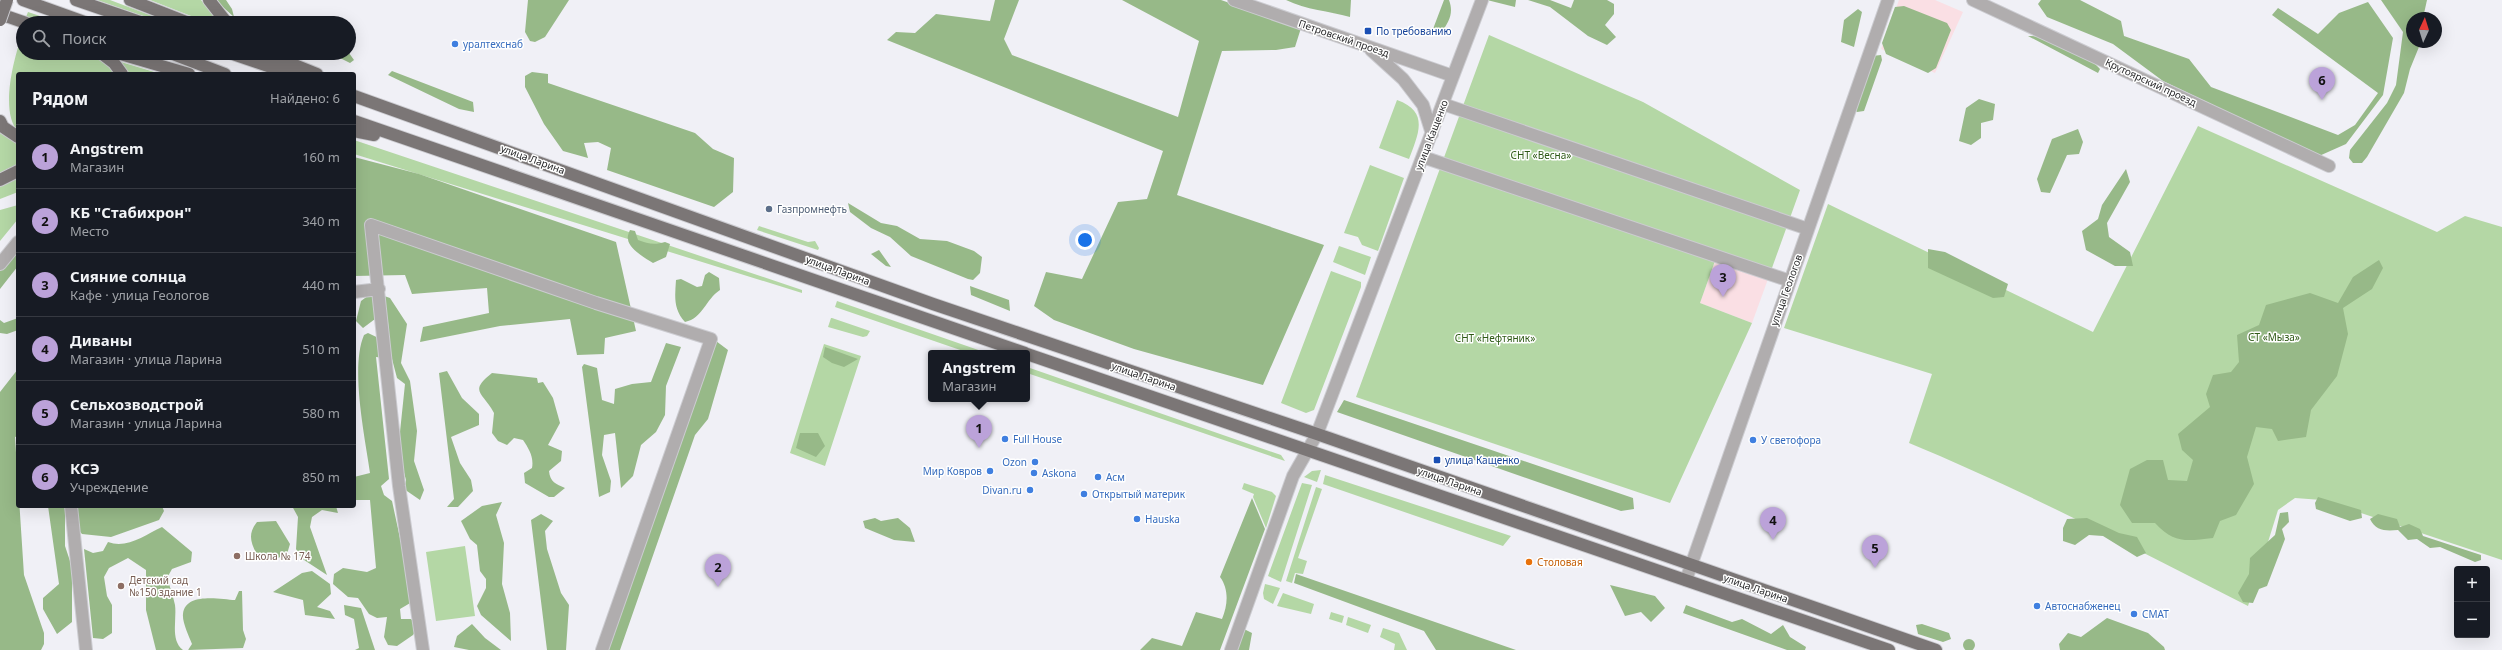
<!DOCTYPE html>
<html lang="ru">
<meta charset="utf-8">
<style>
:root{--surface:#171b24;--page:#242831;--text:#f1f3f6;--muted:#9ea1a6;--line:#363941;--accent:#bba2d9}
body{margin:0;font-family:"Noto Sans",sans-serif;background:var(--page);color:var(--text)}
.controls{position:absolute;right:12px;bottom:12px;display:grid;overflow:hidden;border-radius:4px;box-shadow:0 4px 16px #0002}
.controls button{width:36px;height:36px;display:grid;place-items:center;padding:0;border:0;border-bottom:1px solid var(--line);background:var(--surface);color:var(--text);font:20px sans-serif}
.compass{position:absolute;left:2406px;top:12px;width:36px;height:36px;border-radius:50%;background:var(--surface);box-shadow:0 4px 16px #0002;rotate:4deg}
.you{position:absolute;left:1085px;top:240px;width:14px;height:14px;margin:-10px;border:3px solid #fff;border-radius:50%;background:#1a73e8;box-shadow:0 0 0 6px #1a73e833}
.badge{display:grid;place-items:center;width:26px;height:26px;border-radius:50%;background:var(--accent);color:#111;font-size:13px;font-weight:700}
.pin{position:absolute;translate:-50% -33px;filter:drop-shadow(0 1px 2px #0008)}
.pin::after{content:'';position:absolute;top:21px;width:14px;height:12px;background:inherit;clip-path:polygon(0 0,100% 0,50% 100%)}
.popup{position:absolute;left:928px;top:350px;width:102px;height:52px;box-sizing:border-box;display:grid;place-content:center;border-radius:4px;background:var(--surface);filter:drop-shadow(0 1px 3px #0005);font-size:13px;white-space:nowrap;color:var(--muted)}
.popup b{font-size:15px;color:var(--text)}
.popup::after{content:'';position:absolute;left:50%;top:100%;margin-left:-8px;border:8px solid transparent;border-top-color:var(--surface)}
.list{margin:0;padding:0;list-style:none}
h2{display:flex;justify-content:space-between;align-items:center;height:52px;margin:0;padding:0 16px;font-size:17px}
h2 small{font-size:13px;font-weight:400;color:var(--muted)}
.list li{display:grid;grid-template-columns:26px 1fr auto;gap:12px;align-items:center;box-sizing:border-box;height:64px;padding:0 16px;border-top:1px solid var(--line)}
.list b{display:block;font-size:15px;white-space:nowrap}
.list p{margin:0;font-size:13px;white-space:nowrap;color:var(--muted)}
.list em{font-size:13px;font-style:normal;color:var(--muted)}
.icon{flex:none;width:22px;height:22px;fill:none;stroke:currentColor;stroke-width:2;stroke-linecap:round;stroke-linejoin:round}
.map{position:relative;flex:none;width:2502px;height:650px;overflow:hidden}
.search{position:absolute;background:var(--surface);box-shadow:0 4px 16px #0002;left:16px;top:16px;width:340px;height:44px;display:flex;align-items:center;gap:10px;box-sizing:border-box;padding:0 14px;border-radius:22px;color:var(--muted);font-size:15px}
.panel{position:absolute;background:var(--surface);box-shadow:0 4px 16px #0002;left:16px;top:72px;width:340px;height:436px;border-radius:4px}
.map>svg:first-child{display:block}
</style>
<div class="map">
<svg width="2502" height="650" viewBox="0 0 2502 650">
<rect width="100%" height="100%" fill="#f0f0f6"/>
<path fill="#fadfe4" d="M1899,0H1935L1963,12L1935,73L1881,49Z
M1716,258L1768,279L1752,323L1700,303Z"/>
<path fill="#b4d7a5" d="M97,0H110L171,23H163Z
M150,0H201L221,23H209Z
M28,12L61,23H45L26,17Z
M23,33V53C53,53 97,44 116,74H18V131C0,113 13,59 23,33Z
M1489,35L1643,102L1800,190L1768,279L1716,258L1700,303L1752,323L1670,503L1356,397Z
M121,62L161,74H128Z
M1397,100C1430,112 1418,134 1409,159L1379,148Z
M2198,126L2437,232L2465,216L2502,227V560L2322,500L2295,498L2278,510L2248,606C2136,549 2025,491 1909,443L1932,374L1784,328L1828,204L2093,332Z
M0,132L18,144V164L0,173Z
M354,140L802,290V293L354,154Z
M1370,165L1404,178L1378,251L1362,245L1358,237L1344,233Z
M18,177V192L0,199V186Z
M18,205V219L0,241V210Z
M759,226L808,242L815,241L819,248L818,250L757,230Z
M1339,246L1371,257L1365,275L1333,262Z
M1331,271L1361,282V287L1314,410L1306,413L1281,403Z
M837,301L987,353H969L835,307Z
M831,318H832L870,331L867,336L863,337L828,327Z
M824,344L861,356L825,466L790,453Z
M1027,367L1281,455L1285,461L1027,373Z
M1321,470L1317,482L1304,477L1312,471Z
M1325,475L1511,536L1503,546L1323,484Z
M1244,483L1272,492L1276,496L1266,528L1253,497L1254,494L1242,489Z
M1302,483L1312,485L1281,582L1268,576Z
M1316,487L1322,489L1298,558L1307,561L1303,574L1295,573L1292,583L1286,581Z
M465,546L475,616L436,621L426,552Z
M1265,584L1280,588L1273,604L1264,599L1263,593Z
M1283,593L1314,604L1311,614L1277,606Z
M1331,612L1344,616L1342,623L1329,619Z
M1348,617L1371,625L1368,633L1346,625Z
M1383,628L1399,633L1407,650H1394L1395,644L1380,637Z"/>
<path fill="#97b988" d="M215,0H226L232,9L234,17Z
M528,0H569L545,37L535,42L530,41L525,32Z
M995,0H1019L1004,39L1012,55L1178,117L1199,41L1122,0H1221L1301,28L1295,47L1276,50L1222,51L1177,195L1324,245L1263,385L1134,349L1054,320L1034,306L1046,272L1082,279L1118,202L1147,199L1163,151L887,40L896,32L915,33L936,14L990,21Z
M1286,0H1351L1350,17C1329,11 1306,10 1286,0Z
M1444,0H1449C1454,13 1449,22 1441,33L1433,29Z
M1487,0H1516L1515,7Z
M1528,0H1550L1571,8L1574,0H1607L1614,4V14L1605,25L1616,37L1607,45L1588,36L1550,7Z
M2041,0H2080L2121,21L2124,36L2189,59L2211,87L2338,135L2355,125L2378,93L2272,15L2278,8L2318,34L2339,13L2368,2L2393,38L2383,95L2346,144L2319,156L2163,81L2113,44L2047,17L2038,4Z
M2381,0H2427L2423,18H2412V42H2421L2410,69L2404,93L2367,157L2362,163H2353L2349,158L2350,150L2387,103L2396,85L2403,32Z
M1904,6L1947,23L1951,30L1936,68L1928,73L1886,54L1882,43L1895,7Z
M1858,9L1862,12L1854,47L1841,42L1844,20Z
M2028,36C2050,35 2087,53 2100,69L2098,73Z
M330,53H349L354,60L350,63Z
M1881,55L1882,60L1864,111L1857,112L1854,109L1872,56Z
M392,71L473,102L474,112L459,109L388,75Z
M532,72L548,74V83L695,133L713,149L734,158L733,192L714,207L607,170L611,148L598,142L584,143L588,158L563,151L544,124L525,87V76Z
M1979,99L1995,104L1993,120L1981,123V138L1971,145L1959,141L1966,108Z
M2078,129L2083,142L2079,154L2067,155L2050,193L2041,192L2037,179L2052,139Z
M354,157L419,174L616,242L636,331L605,338L604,354L577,355L570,319L500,326L420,342L423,327L489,313L487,288L412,294L405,275L354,276Z
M2126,169L2130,182L2107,223L2109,237L2130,252L2133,266H2115L2086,250L2082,231L2098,219L2102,205Z
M848,203L881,223L897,226L920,239L947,241L974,251L982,257L980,273L973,280L968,279L911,256L890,237L871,228L850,212Z
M630,230L635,231L638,240C648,244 655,245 665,242L670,244L666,257L653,263C646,259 628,248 628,239C627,237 629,232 630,230Z
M18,249V266L0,289V271Z
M1928,249L1945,252L2008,284L2004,297L1993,298L1928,268Z
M879,250L891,267L886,266L871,254Z
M2379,260L2383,268L2372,289L2343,308L2348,334L2337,376L2311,410L2306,437L2278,441L2272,429L2256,427L2247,457L2254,484L2236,515L2220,521L2213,538C2186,541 2175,544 2155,523H2132L2120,505L2130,469L2147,460H2163L2168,480L2187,481L2193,460L2182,450L2178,434L2210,407L2206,394L2213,375L2231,372L2239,362L2237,335L2259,325L2266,305L2310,293L2338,303L2353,277Z
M709,272L719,278L720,290C705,300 703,318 685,322C673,309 675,296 676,280L681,279L697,287L702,286L705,275Z
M970,286L1009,300L1010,311L971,295Z
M373,292L390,298L407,324L401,363L410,381L417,431L414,461L424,490L420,500L404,489L406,480L398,451L405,384L397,378L392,359L376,357L389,479L381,486L384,495L392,501L403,552L417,599L400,609L401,619H411L418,627L413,635L397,646L388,645L384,637L387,617L377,618L369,614L358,598L348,597L333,584L334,574L343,568L367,572L376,568L370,500H354V477L370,473C365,437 350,368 364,335L368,333L389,343L388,322L375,319L363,328L356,321L361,301Z
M18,318V330L7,334L0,333V320L4,323Z
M716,341L728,350L708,419L695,435L620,650H606Z
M666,343L681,347L666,386L665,415L656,432L641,445L633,476L621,488L615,433L604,435L602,455L611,481L610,492L599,497L582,367L584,364L597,368L602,400L614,404L615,389L632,384L651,382Z
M825,347L858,359L844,367L832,363L823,357Z
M18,369V436L15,437L24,575L44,633V644L41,650H0V392Z
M447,371L462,398L479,414V425L451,437L460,463L471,480L473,491L458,507H447L454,499L439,373Z
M492,373L537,378L538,383L543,382L553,398L560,423L548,445L562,451L561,461L549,471C550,482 556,484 565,488L554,497H549L525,483L524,473L532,468C534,457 529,449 523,440L514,438L507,445L498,441L492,433L494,413C483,392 468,392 492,373Z
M1344,400L1633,498L1634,509L1621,511L1337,412Z
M800,433H818L825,446L816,457L796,448Z
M2318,497L2361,510L2362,518L2350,521L2316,509L2315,503Z
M1252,498L1265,529L1220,650H1140L1152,638L1182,646L1196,612L1222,619C1228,605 1229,589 1220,577Z
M502,502L496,515L504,543L502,584L510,613L511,641L481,615L477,606L486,588V579L480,571L477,545L470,539L461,521L482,506Z
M48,506H162L164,511L159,520L111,537L82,534L65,515V546L72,567V622L57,634L43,609V598L59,584Z
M292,506H336L338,513L322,510L312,517L310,527L327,575L301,558L296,549L298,517Z
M2288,512L2289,522L2282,529L2285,539L2267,586L2259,589L2253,603L2243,602L2238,593L2249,574L2250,558L2275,535L2280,513Z
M541,514L553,521L545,531L547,549L561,593L569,605L566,650H547L531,520Z
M2378,514L2397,519L2400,527L2409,524L2420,529L2423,536L2481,555V560L2475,562L2440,547L2430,548L2417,539L2408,540L2398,530C2385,531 2376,531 2370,519Z
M875,518L881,521L898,518L910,528L915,542L894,540L865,528L863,521Z
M2087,518L2119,533L2137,537L2146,553L2137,557L2103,536L2089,535L2075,545L2063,541V528L2067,519Z
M276,521L290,544L287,554L278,558L258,557C251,543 247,535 257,522Z
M162,527L192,552L191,562L172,569L167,578C170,587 173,596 175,605C177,620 170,640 183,650H156L146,610V570L128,558L109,568L104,577L107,596L112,605V633L103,639L93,638L84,549L93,553L103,551L108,542C127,549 145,535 162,527Z
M312,571L330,584L331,594L317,607L330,611L335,619L305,615L303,600L273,592L302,573Z
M1296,574L1516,650H1436L1424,631L1294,583Z
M1610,585L1655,596L1665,608L1651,622L1641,612L1625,616Z
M239,591H242L243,630L246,639L243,648L188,650L192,644C189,636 182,622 183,614C185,592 220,599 235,600Z
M344,605L361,608L375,650H355L359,648L354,619L345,615Z
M1686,605L1732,622L1742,619L1771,634L1783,625L1790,637L1806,647L1805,650H1787L1683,613Z
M2107,618L2148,633L2164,647L2165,650H2060L2059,644L2068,633L2081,637Z
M472,624L485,638L501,650H469L454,647L457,636Z
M1922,624L1949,633L1951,639L1943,642L1918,634L1916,625Z
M1242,628L1252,633L1249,650H1234Z
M1963 645a6 6 0 1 1 12 0a6 6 0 1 1-12 0Z"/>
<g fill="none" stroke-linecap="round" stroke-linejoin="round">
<defs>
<path id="minor" d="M1234,0L1453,76
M1973,0L2329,166
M1371,50L1403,79L1423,105L1432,134
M1443,104L1808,229
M1423,157L1790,281
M0,264L18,242
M354,292L379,289
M71,506L86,650
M1686,580L1888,0
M423,650L399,486L371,225L596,303L711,339L602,650
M1231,650L1293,476L1317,434L1482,0"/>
<path id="major" d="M23,0L87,23
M76,0L143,23
M130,0L189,23
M209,0L227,23
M0,14L26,23
M101,53L114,63L122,74
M117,53L189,74
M170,53L225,74
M230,53L291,74
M265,53L317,74
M354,96L933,304L1317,434L1936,650
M0,121L3,127L18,137
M354,121L1025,353
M354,131L374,135
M0,180L18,171
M1027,354L1889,650"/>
</defs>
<use href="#minor" stroke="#ccccd1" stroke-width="14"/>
<use href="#major" stroke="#ccccd1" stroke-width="14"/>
<use href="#minor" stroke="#b0adae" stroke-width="12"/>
<use href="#major" stroke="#7b7676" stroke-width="12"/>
<defs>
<path id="major-bridge" d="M0,20L7,0"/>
</defs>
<use href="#major-bridge" stroke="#ccccd1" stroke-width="14" stroke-linecap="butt"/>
<use href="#major-bridge" stroke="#7b7676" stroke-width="12"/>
</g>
<g fill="#1a4fb4" stroke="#fff" stroke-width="1.5">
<rect x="1364" y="27" width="8" height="8" rx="2"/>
<rect x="1433" y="456" width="8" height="8" rx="2"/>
</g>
<g fill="#3f7fe0" stroke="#fff" stroke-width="1.5">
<circle cx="455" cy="44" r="4"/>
<circle cx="1005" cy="439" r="4"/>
<circle cx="1753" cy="440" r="4"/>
<circle cx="1035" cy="462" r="4"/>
<circle cx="990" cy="471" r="4"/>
<circle cx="1034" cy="473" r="4"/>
<circle cx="1098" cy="477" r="4"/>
<circle cx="1030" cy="490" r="4"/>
<circle cx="1084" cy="494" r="4"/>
<circle cx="1137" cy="519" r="4"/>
<circle cx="2037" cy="606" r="4"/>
<circle cx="2134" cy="614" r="4"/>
</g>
<circle fill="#5c6f8a" stroke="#fff" stroke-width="1.5" cx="769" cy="209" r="4"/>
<g fill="#8d6e63" stroke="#fff" stroke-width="1.5">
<circle cx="237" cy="556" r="4"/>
<circle cx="121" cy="586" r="4"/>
</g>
<circle fill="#e8710a" stroke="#fff" stroke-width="1.5" cx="1529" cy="562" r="4"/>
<g text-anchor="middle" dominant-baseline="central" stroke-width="3" stroke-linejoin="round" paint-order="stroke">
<g font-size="10" fill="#164399" stroke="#fff" text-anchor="start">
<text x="1376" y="31">По требованию</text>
<text x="1445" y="460">улица Кащенко</text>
</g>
<g font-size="10" fill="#28282a" stroke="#fff">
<text transform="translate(1344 38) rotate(19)">Петровский проезд</text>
<text transform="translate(2151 82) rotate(25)">Крутоярский проезд</text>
<text transform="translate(1431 135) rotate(-69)">улица Кащенко</text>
<text transform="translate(533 159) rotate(20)">улица Ларина</text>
<text transform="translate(838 270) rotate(20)">улица Ларина</text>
<text transform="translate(1786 290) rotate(-70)">улица Геологов</text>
<text transform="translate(1144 376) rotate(19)">улица Ларина</text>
<text transform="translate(1450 481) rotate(19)">улица Ларина</text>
<text transform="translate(1756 588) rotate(19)">улица Ларина</text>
</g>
<g font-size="10" fill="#366cbe" stroke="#fff" text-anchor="start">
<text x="463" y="44">уралтехснаб</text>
<text x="1013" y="439">Full House</text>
<text x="1761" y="440">У светофора</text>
<text x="1027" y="462" text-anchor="end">Ozon</text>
<text x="982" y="471" text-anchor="end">Мир Ковров</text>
<text x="1042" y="473">Askona</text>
<text x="1106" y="477">Асм</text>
<text x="1022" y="490" text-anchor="end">Divan.ru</text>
<text x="1092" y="494">Открытый материк</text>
<text x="1145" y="519">Hauska</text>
<text x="2045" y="606">Автоснабженец</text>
<text x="2142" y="614">СМАТ</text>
</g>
<g font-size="10" fill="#2e5915" stroke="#fff">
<text x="1541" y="155">СНТ «Весна»</text>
<text x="2274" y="337">СТ «Мыза»</text>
<text x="1495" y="338">СНТ «Нефтяник»</text>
</g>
<g font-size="10" fill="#4e5e75" stroke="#fff" text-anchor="start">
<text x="777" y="209">Газпромнефть</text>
</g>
<g font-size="10" fill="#785e54" stroke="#fff" text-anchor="start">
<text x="245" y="556">Школа № 174</text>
<text x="129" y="580">Детский сад<tspan x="129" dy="12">№150 здание 1</tspan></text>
</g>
<g font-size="10" fill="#c56008" stroke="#fff" text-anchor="start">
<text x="1537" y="562">Столовая</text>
</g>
</g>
</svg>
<div class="controls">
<button>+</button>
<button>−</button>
</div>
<svg class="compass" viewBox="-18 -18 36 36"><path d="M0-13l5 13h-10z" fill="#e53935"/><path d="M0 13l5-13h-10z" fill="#9ea1a6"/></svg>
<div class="you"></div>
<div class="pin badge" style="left:979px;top:448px">1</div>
<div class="popup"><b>Angstrem</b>Магазин</div>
<div class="pin badge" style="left:718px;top:587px">2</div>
<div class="pin badge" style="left:1723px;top:297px">3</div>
<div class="pin badge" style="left:1773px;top:540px">4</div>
<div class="pin badge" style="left:1875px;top:568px">5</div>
<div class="pin badge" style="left:2322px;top:100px">6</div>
<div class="search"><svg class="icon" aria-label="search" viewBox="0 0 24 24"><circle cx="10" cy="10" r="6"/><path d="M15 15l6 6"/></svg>Поиск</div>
<section class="panel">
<h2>Рядом<small>Найдено: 6</small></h2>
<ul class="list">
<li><span class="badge">1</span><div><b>Angstrem</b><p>Магазин</p></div><em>160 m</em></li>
<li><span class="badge">2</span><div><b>КБ &quot;Стабихрон&quot;</b><p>Место</p></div><em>340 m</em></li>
<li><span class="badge">3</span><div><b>Сияние солнца</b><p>Кафе · улица Геологов</p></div><em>440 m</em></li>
<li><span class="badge">4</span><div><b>Диваны</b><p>Магазин · улица Ларина</p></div><em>510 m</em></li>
<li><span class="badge">5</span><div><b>Сельхозводстрой</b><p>Магазин · улица Ларина</p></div><em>580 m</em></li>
<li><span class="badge">6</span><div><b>КСЭ</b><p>Учреждение</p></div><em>850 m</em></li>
</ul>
</section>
</div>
